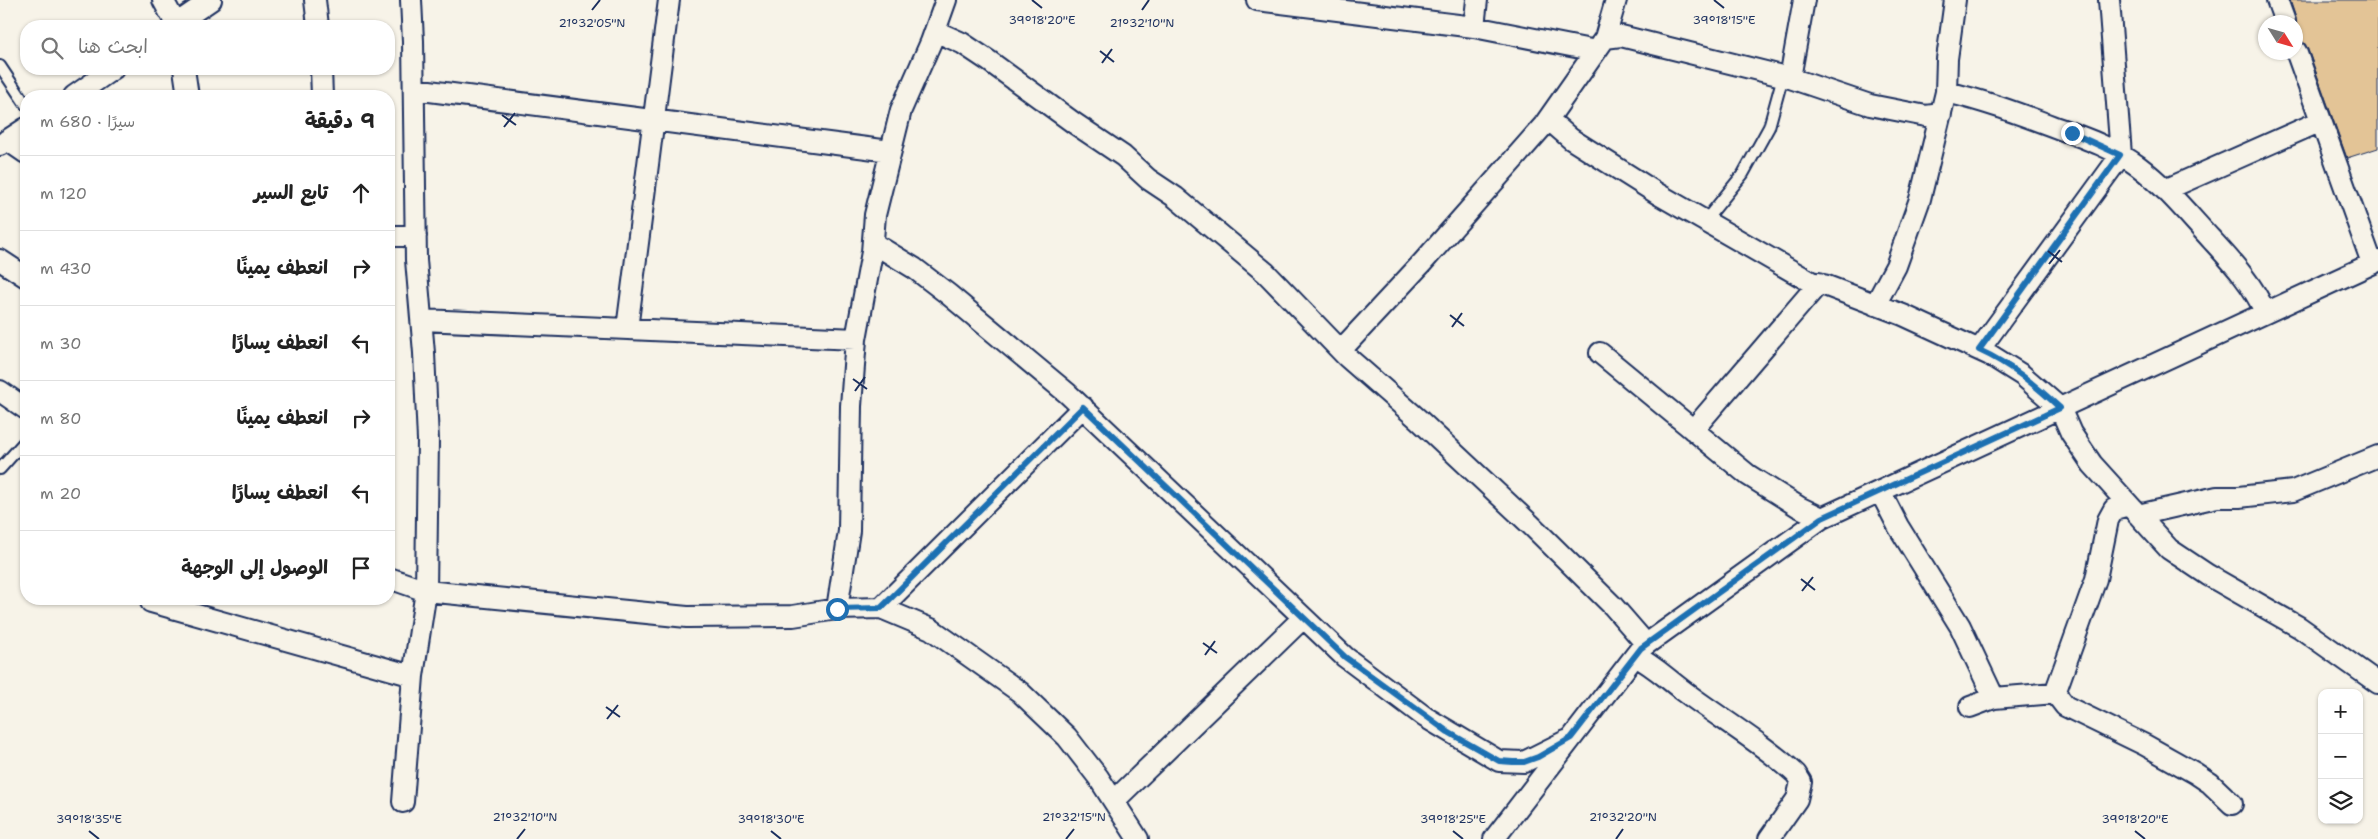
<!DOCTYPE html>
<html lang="ar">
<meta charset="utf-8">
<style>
:root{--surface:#fff;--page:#f2f2f2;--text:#222;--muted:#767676;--line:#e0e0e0}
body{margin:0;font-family:"Shantell Sans","Playpen Sans Arabic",sans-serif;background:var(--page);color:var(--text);direction:rtl}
.controls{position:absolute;right:15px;bottom:15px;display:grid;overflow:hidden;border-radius:10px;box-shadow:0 1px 4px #0004}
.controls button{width:45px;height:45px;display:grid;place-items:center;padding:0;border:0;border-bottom:1px solid var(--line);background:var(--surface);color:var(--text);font:25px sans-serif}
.compass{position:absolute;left:2258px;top:15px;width:45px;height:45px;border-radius:50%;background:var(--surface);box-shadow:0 1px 4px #0004;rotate:127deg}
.stop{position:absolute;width:15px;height:15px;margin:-11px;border:4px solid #1f6fb2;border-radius:50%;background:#fff}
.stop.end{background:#1f6fb2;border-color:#fff;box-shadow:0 1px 5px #0008}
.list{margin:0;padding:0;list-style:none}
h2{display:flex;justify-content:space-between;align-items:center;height:65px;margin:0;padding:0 20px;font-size:21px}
h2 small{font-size:16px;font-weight:400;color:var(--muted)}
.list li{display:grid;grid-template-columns:32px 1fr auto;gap:15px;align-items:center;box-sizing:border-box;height:75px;padding:0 20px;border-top:1px solid var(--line)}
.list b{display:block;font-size:19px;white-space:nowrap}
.list em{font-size:16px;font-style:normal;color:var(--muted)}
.icon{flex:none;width:28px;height:28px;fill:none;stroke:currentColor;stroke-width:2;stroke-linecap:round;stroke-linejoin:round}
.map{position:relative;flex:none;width:2378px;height:839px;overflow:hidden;direction:ltr}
.search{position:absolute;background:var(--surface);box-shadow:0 1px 4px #0004;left:20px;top:20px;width:375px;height:55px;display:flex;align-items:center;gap:12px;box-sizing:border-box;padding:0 18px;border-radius:20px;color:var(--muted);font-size:19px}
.panel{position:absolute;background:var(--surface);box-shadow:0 1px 4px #0004;left:20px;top:90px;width:375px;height:515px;border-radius:20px;direction:rtl}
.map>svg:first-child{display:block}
</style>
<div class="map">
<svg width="2378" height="839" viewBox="0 0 2378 839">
<rect width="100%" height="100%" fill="#f7f3e8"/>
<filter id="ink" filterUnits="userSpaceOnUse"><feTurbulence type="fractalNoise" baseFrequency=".02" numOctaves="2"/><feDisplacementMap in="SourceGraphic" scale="10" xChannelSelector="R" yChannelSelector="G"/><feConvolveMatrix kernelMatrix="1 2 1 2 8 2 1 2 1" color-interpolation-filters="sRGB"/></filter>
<g filter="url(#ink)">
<path fill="#e3c496" stroke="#1b2f5e" d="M2290,0H2378V148L2347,158L2307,47L2298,39L2296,30V18Z"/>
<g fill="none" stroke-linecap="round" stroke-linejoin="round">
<defs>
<path id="service" d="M0,66L26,105
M1705,221L1743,174L1769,127L1783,76
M0,469L26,440"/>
<path id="minor" d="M163,0L177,26
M315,0L318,26
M1257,0L1474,27L1596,51
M2277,0L2285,22
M173,26L211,0
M1474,27L1477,0
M935,31L962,43L989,61L1074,123L1123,156L1148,179L1175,197L1266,273L1347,357L1418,419L1531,525L1613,606L1646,644
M1605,38L1616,0
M2296,51L2372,263
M184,69L188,96
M321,69L322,96
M1790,78L1804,0
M414,89L890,151
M1946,92C1982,100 2017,113 2052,126C2082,137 2112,147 2138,166C2166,187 2187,213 2211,239C2231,261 2253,284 2265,312
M74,96L113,69
M1548,119L1571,139L1658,194L1811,282L1827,286L1903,315L1990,355L2022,375L2060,408L2071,433L2092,464L2169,549L2208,575L2299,627L2378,683
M7,140L26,153
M0,145L26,128
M2165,190L2321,121
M389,236H416
M873,243L914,268L948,294L1067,393L1345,657L1425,717L1499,761L1524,762L1566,741
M0,260L26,277
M1875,305L1896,266L1920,199L1946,92L1947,59L1955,0
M422,320L856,339
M627,329L669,0
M1341,350L1423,262L1544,125L1605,38L1621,36L1790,78L1870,105L1926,116L1941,114
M1979,350L2121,155L2109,0
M1600,353L1748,475L1799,507L1822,518
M0,391L26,409
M1693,430L1819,283
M1880,491L1898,526L1960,626L1994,698
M2129,505L2114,509L2108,520L2096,579L2055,693L2065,706L2145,745L2195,773L2210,783L2232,804
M2138,515L2217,497H2239L2293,491L2378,456
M389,578L426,591L687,617L793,616L837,609L881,608L931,629L1020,692L1067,737L1098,777L1138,839
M150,599L151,602L413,676
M881,608L1083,407
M837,609L849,531L851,406L856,339L872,252L875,215L901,110L931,42L946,0
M1635,656C1653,665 1665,677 1681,689C1719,718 1761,742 1796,774L1801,782L1797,799L1769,839
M1970,707L1994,698L2055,693
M1114,801L1303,618
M403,802L413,676L426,591L428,440L424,353L416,260L413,41L411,0
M1494,839L1641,648L1822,518L2378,261"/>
</defs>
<use href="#service" stroke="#1b2f5e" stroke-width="14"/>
<use href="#minor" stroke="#1b2f5e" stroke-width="24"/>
<use href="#service" stroke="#f7f3e8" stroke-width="10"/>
<use href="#minor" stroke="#f7f3e8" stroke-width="20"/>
</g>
</g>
<g fill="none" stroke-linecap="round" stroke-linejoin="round" filter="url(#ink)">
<path stroke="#1f6fb2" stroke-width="6" d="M837,609L881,608L1083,407L1345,657L1448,732L1499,761L1513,762H1524L1538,757L1571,738L1641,648L1822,518L2060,408C2034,384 2010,364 1979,350L2120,155L2072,133"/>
</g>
<path fill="none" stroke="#1b2f5e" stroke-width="2" d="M1032,0L1042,8M1714,0L1724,8M592,10L600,0M1142,10L1149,0M1100,51L1114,62M1102,63L1112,49M502,115L516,125M504,127L515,113M2048,251L2062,262M2049,264L2060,250M1450,315L1464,326M1452,327L1462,313M853,379L867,389M855,391L865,377M1801,579L1815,590M1802,591L1813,577M1203,643L1217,653M1205,655L1215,641M606,707L620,717M607,719L618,705M89,831L99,839M771,831L781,839M1453,831L1463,839M2135,831L2145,839M517,839L525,829M1066,839L1074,829M1616,839L1623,829"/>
<g font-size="12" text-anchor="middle" fill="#1b2f5e" stroke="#f7f3e8" stroke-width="4" stroke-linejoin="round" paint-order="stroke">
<text x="1042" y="24">39°18'20"E</text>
<text x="1724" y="24">39°18'15"E</text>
<text x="592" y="27">21°32'05"N</text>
<text x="1142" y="27">21°32'10"N</text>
<text x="525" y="821">21°32'10"N</text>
<text x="1074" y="821">21°32'15"N</text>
<text x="1623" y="821">21°32'20"N</text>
<text x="89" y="823">39°18'35"E</text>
<text x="771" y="823">39°18'30"E</text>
<text x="1453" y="823">39°18'25"E</text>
<text x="2135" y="823">39°18'20"E</text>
</g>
</svg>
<div class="controls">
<button>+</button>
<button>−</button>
<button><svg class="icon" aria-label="layers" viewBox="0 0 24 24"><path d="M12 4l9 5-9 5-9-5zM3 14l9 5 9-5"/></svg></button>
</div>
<svg class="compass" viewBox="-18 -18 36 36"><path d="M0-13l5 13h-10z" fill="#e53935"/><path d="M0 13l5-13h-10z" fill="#767676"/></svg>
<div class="stop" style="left:837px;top:609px"></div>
<div class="stop end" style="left:2072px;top:133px"></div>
<div class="search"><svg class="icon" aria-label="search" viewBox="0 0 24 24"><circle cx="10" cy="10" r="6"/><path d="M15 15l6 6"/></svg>ابحث هنا</div>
<section class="panel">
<h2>9 دقيقة<small>سيرًا · 680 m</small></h2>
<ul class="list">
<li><svg class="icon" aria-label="ahead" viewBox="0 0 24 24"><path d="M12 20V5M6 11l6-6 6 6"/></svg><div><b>تابع السير</b></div><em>120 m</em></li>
<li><svg class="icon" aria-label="right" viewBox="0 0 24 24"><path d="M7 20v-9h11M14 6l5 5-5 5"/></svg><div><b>انعطف يمينًا</b></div><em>430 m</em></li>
<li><svg class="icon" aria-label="left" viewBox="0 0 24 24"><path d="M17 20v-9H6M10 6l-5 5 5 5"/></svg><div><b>انعطف يسارًا</b></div><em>30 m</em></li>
<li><svg class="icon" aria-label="right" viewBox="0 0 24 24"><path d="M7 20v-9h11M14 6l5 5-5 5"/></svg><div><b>انعطف يمينًا</b></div><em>80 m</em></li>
<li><svg class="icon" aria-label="left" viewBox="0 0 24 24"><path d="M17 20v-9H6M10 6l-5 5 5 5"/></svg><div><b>انعطف يسارًا</b></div><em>20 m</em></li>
<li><svg class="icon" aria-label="arrive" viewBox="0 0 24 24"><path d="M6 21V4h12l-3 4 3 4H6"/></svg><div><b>الوصول إلى الوجهة</b></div></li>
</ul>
</section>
</div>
